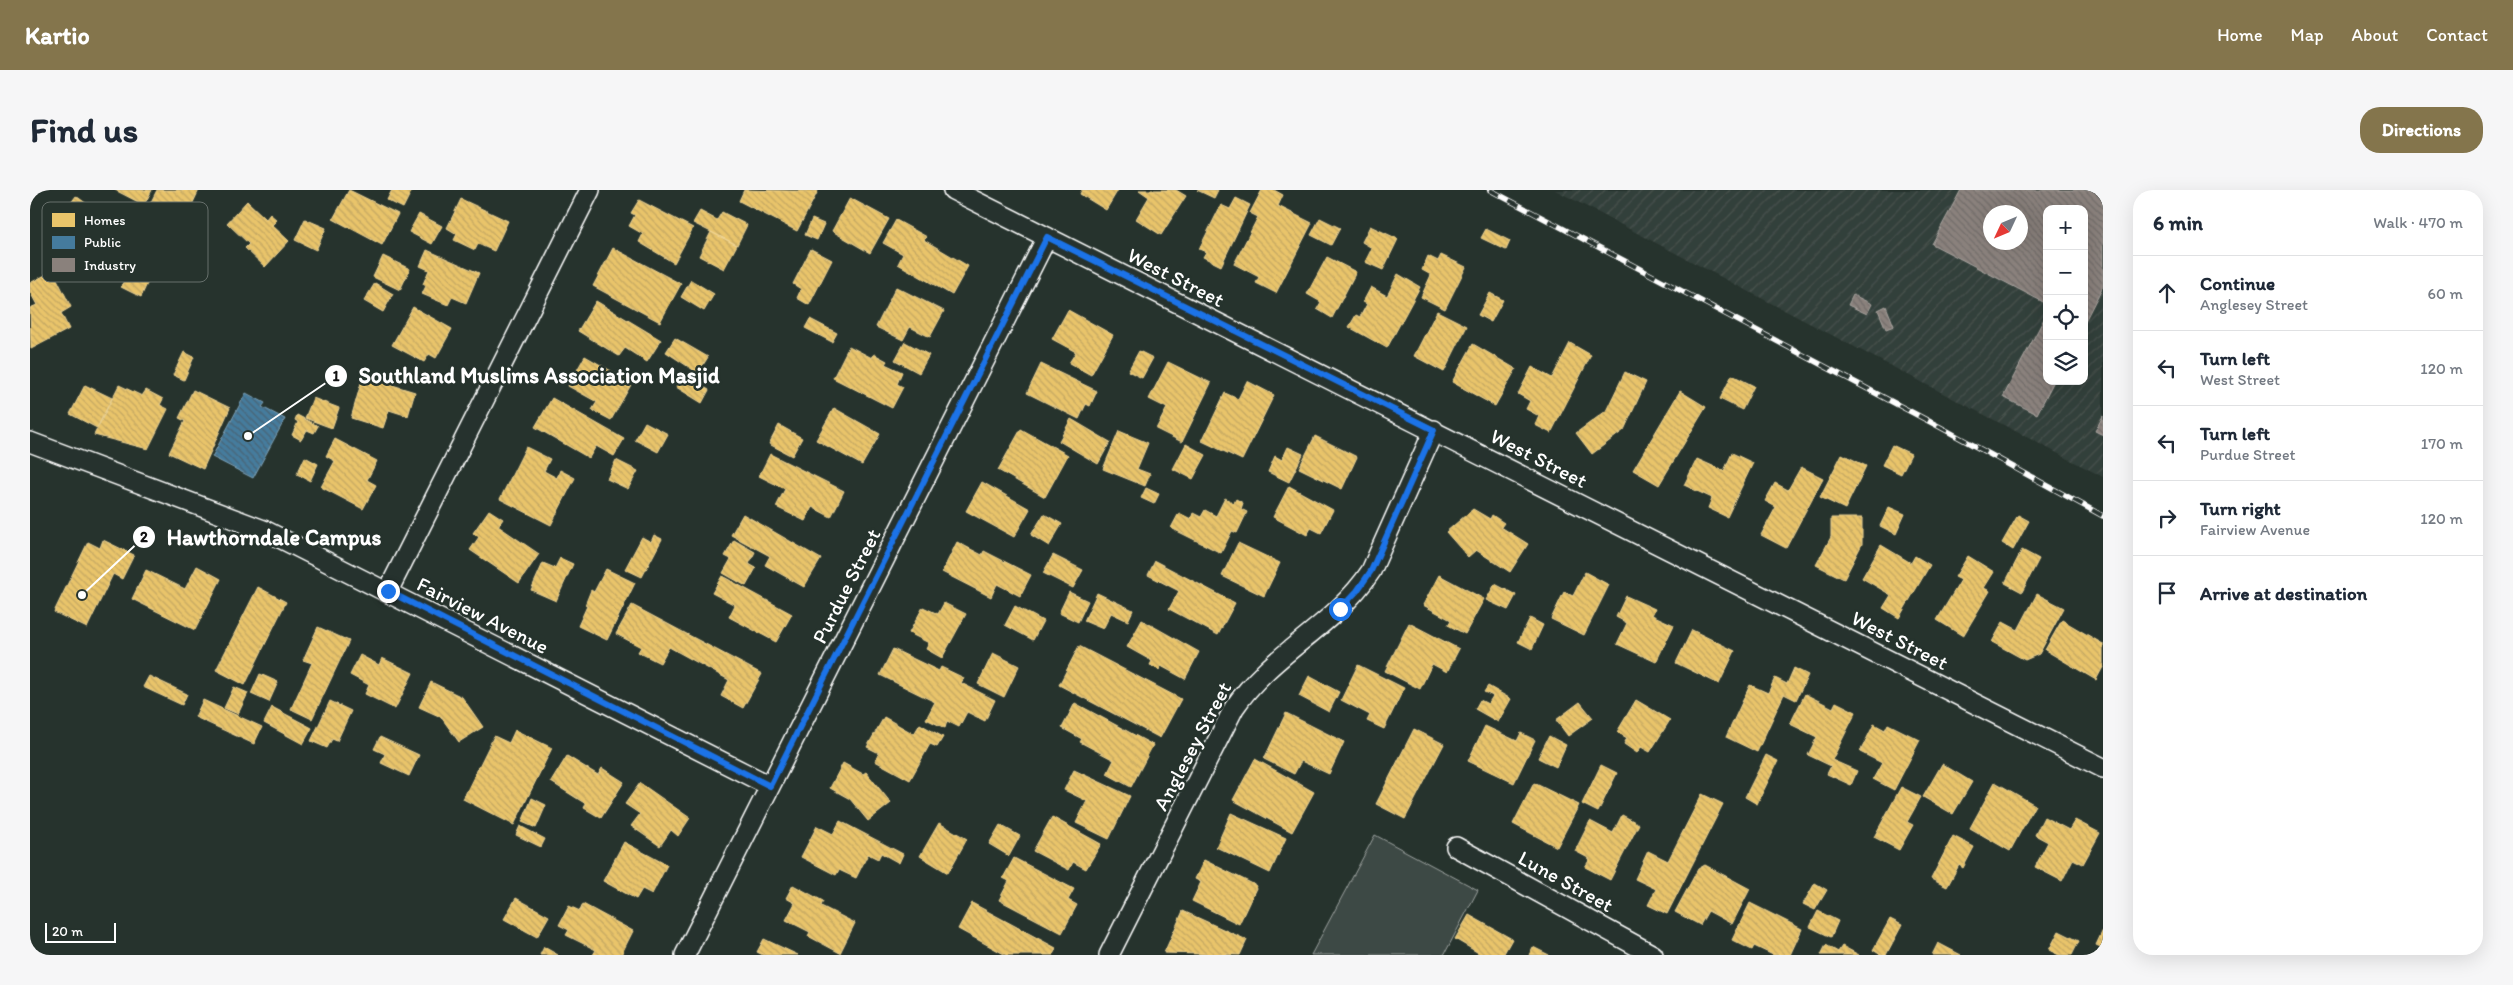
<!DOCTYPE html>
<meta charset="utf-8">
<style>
:root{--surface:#fff;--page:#f6f6f7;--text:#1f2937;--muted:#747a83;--line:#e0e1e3;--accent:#84754c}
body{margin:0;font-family:Itim,sans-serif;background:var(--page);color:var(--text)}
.controls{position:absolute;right:15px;top:15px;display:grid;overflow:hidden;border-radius:10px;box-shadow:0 5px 20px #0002}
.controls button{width:45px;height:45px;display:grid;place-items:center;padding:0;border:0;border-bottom:1px solid var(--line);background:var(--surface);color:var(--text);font:25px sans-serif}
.compass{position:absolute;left:1953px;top:15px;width:45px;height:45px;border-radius:50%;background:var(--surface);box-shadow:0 5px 20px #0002;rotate:226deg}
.scale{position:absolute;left:15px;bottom:12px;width:71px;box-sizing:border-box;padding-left:5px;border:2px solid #fff;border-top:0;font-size:14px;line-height:18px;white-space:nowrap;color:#fff;-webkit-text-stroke:4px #26332d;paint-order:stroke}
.stop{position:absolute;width:15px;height:15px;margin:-11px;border:4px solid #1a73e8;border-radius:50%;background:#fff}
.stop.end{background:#1a73e8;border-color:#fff;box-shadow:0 1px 5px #0008}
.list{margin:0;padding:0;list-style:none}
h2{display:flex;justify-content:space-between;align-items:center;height:65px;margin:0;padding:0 20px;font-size:21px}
h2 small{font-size:16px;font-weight:400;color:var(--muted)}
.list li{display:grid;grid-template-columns:32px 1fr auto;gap:15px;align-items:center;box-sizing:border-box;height:75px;padding:0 20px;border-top:1px solid var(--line)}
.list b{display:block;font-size:19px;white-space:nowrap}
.list p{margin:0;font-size:16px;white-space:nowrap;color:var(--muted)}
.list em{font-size:16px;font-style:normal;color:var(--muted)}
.icon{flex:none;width:28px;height:28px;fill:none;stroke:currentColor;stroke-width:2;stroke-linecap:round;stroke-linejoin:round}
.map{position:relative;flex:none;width:2073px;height:765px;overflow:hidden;border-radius:20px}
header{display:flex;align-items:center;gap:30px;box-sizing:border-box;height:70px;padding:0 25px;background:var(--accent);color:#fff}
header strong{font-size:24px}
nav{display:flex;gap:28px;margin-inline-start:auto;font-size:18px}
.intro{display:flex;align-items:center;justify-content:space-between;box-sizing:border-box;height:120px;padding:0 30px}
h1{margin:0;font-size:35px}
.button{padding:12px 22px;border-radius:20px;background:var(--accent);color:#fff;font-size:18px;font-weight:700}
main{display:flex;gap:30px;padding:0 30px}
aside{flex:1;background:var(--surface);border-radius:20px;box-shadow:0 5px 20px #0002}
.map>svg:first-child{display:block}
</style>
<header>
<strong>Kartio</strong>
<nav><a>Home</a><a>Map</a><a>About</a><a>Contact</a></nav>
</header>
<div class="intro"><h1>Find us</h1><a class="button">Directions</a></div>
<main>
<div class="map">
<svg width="2073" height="765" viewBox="0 0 2073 765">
<defs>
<pattern id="industrial-furrows" width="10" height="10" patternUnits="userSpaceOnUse" patternTransform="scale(1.25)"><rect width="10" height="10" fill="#333f3a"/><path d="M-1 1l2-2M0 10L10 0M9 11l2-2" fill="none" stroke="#47524e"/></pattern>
<pattern id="homes-back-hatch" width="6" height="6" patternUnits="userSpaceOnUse" patternTransform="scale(1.25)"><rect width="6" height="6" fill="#e9c46a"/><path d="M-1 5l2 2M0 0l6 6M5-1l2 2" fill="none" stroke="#c2a662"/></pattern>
<pattern id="public-back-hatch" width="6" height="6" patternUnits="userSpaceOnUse" patternTransform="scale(1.25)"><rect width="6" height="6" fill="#457b9d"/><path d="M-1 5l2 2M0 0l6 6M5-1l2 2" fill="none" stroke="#486474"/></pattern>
<pattern id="industry-back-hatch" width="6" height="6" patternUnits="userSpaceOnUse" patternTransform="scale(1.25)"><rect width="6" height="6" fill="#8a817c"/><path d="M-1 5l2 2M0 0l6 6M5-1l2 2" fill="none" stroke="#716c69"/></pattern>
</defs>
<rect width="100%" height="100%" fill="#26332d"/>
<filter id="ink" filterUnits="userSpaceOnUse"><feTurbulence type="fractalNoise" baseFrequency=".02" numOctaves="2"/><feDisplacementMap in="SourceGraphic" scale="10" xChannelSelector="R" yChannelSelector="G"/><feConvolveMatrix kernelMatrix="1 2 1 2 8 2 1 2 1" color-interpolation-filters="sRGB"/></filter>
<g filter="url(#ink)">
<path fill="url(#industrial-furrows)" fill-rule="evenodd" d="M1525,0H2073V287ZM2017,19H2054V191H2017ZM1960,22H1990V52H1960Z"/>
<path fill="#3e4944" stroke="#9ea4a2" d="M1345,645L1448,700L1414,765H1281Z"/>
<path fill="url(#homes-back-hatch)" stroke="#f0d697" d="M85,0H122L114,15Z
M127,0H169L151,38L116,22Z
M319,0L368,24L352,55L303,29Z
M362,0H382L373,18L357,10Z
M714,0L762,1H788L767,41L709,11Z
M1052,0H1088L1076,20L1050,4Z
M1109,0H1146L1156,6L1131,45L1106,29L1119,7Z
M1167,0H1188L1184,8Z
M1232,0H1244L1253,5L1248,16L1282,33L1246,103L1226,93L1229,87L1204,74L1228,27L1220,23Z
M46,6L72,25L93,64L64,80L51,56L24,36Z
M820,8L859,29L840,63L802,41Z
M1206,8L1220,15L1191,76L1173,67L1176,62L1169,59L1191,15L1200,19Z
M431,9L478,31L464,61L448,54L445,60L424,50L427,44L417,38Z
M609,10L663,38L644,73L609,52L613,44L599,36L605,25L601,23Z
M217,11L236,29L240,24L247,30L242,35L259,51L235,77L215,58L219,54L197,33Z
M670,21L687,30L692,22L717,35L707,55L663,33Z
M389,24L412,36L402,54L379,42Z
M1290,28L1310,38L1301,55L1281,45Z
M275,29L296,38L286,60L265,50Z
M782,29L794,34L787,50L775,45Z
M866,30L897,47L894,50L938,76L922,105L868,74L873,64L853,53Z
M1340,36L1368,49L1353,80L1335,72L1342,58L1332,52Z
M1456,39L1480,51L1476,60L1451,48Z
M681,42L707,55L694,79L669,66Z
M115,44L135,54L111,107L91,97Z
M583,58L651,94L630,132L563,96Z
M781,59L802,70L779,115L767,108L771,99L763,94Z
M397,60L449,83L436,113L422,107L418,115L392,104L396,96L393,94L399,80L390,76Z
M1411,65L1436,77L1415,119L1391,107L1401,85L1392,80L1398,66L1408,71Z
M353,66L380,79L370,100L343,87Z
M1297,67L1326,82L1302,128L1287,119L1291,112L1277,104Z
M23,81L41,117L31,123L39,139L1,159L0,118L7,115L0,102V93Z
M1368,84L1390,97L1357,158L1319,137L1326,125L1330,127L1337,114L1333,112L1341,97L1357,106Z
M661,90L684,104L674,121L651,107Z
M345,93L363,104L353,122L334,111Z
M866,97L914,121L900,147L880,137L873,150L846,137Z
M1460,103L1473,110L1461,132L1448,125Z
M566,111L631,150L617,172L595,158L589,166L548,141Z
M383,117L422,139L406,168L399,164L394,172L362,155Z
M1038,120L1083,145L1061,185L1039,173L1046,162L1022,149Z
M1407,121L1437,136L1414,182L1384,166Z
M780,129L807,143L802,152L775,138Z
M645,148L678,167L668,183L636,162Z
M875,152L899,165L889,183L865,170Z
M1540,153L1561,165L1521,243L1505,235L1509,226L1496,219L1500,211L1488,204L1502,177L1522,188Z
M1443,154L1486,179L1465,216L1422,192Z
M819,156L842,168L844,164L857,171L855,174L872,182L867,194L873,197L862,218L803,188Z
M1109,161L1123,168L1112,188L1098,181Z
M154,162L164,167L154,190L143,185Z
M555,166L602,193L581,230L562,220L567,212L538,196Z
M1138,172L1181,193L1152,252L1126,239L1137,218L1119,209Z
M1011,174L1067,201L1060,216L1056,214L1049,229L997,203Z
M1595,182L1616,192L1594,240L1562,264L1546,243L1576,221Z
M653,185L679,200L672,213L646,197Z
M1702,185L1724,196L1712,220L1690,209Z
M333,186L385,202L378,226L359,220L353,238L321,228Z
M1217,191L1244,205L1212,270L1172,251L1195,203L1208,209Z
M55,195L82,208L67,238L40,224Z
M89,195L112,206L116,200L133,209L130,215L138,219L118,259L64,245Z
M163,200L200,218L173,279L139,263L155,231L149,228Z
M1650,201L1676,217L1629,295L1603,280Z
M283,208L309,218L302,238L275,228Z
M522,208L594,249L584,266L566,256L559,268L505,237Z
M804,218L850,244L832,275L786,250Z
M267,225L288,236L284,243L277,240L271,250L262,245L268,232L265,230Z
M1041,229L1080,252L1068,274L1029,251Z
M615,232L638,244L628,262L605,250Z
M749,235L772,248L762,266L739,254Z
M991,239L1038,265L1015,307L968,280Z
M1089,241L1118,253L1107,279L1120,284L1115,296L1073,279Z
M1285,246L1327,267L1312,299L1269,278Z
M305,249L347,271L337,290L346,295L333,319L291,297L305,271L296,266Z
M1156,254L1176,265L1163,289L1143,279Z
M1862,255L1881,264L1871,284L1852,275Z
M496,257L520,269L514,281L527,288L530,280L545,288L521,335L470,309Z
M1258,257L1273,264L1259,292L1238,282L1245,266L1252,270Z
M1702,263L1723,273L1697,327L1678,318L1682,308L1654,295L1667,269L1694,281Z
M740,264L814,301L801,327L782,317L775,331L746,317L755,299L729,286Z
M1812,264L1836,276L1815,319L1790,307Z
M275,267L288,274L280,291L267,284Z
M586,270L608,281L598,299L577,289Z
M1771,277L1793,288L1756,358L1731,345L1746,317L1735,311L1745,293L1758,300Z
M952,292L1000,319L984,347L936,321Z
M1259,296L1303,320L1291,343L1281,338L1277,345L1243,327Z
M1116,298L1129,304L1124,314L1111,308Z
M1195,308L1204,313L1206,309L1213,313L1211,319L1217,322L1207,343L1202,341L1191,363L1141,338L1149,323L1161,329L1163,323L1171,327L1175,320L1186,326Z
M1859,317L1875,324L1866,344L1850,336Z
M1443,319L1460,329L1462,325L1474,333L1471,337L1498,354L1480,382L1446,360L1438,367L1416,342Z
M459,320L473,329L468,336L509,364L489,393L440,360L449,347L443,343Z
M713,324L791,369L774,397L735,375L740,366L701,345Z
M1014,324L1032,334L1019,356L1001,345Z
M1988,325L1999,331L1983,360L1972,353Z
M1801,328H1832V354L1814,389L1786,375L1801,347Z
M624,345L632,349L612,387L595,379L612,347L621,352Z
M73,350L104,365L92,389L83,384L57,438L24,422L58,352L70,358Z
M704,350L725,362L719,374L726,378L716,396L693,383L701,369L695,366Z
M927,352L952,365L954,361L1001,385L990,406L967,394L961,407L912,382Z
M1208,353L1250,373L1234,406L1192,386Z
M1851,355L1881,373L1885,366L1900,375L1869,428L1853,418L1861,405L1832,388Z
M1992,360L2009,369L1992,402L1975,393Z
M1023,365L1053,380L1043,398L1013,383Z
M1938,366L1964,382L1954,398L1960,401L1933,446L1907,430L1931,390L1925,387Z
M530,368L543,374L526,411L501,400L513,373L525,378Z
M1125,371L1205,413L1188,445L1139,419L1149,401L1118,385Z
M167,376L191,389L165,440L102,409L116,380L155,399Z
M576,379L605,393L577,450L548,436L557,416L555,415L561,400L564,402Z
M1555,382L1579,395L1554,445L1521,429L1534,402L1543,406Z
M1409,385L1454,409L1435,444L1418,435L1421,430L1393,415Z
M692,386L762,424L746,452L699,427L705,415L682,403Z
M1465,394L1486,405L1478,420L1456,410Z
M228,397L256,412L215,495L186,480Z
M1039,402L1058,411L1048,432L1029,423Z
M1067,403L1103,420L1098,431L1081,423L1073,439L1054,431Z
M2007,404L2034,418L2009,464L1995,470L1962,452L1973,432L1988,440Z
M1596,406L1625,419L1622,425L1644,435L1626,472L1587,454L1597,433L1586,427Z
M914,413L936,424L912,468L896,459L899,453L879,443L893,417L908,424Z
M602,415L732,484L713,518L691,506L699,490L639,457L630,473L608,462L611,457L586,444Z
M985,416L1013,431L1003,450L975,435Z
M1500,428L1513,435L1502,459L1488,452Z
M1112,430L1169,462L1155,489L1131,476L1129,480L1120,475L1122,471L1097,457Z
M2032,430L2073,454V477L2066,490L2015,460Z
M1379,433L1429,459L1417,482L1402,474L1390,499L1355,481Z
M288,437L319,451L282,529L261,519L282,473L273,470Z
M1662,440L1705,461L1689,494L1646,473Z
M1049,456L1151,509L1130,548L1029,495Z
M863,459L909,481L911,477L934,488L931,493L965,510L955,531L937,522L929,537L917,531L915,538L896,529L905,512L850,485Z
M963,463L989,476L974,507L948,494Z
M330,465L349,475L352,468L383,483L365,519L335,504L339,495L320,485Z
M1328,475L1374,498L1354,539L1337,531L1340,525L1311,510Z
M1764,478L1778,485L1766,510L1754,504L1727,562L1696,547L1720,495L1738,503L1745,488L1757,494Z
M230,484L248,492L239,512L221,504Z
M119,486L157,504L152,515L113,497Z
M1279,486L1309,502L1299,522L1269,506Z
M401,492L432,507L453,537L429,552L411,527L389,517Z
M1458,496L1481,509L1468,532L1445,519L1450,510L1458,514L1463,506L1454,502Z
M204,497L218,503L208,524L194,518Z
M1775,504L1803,518L1806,512L1826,522L1802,570L1827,581L1821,595L1797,584L1801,576L1778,565L1787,547L1760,534Z
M173,510L232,537L224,554L165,527Z
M1606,510L1640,530L1620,562L1611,557L1607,563L1594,554L1597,548L1587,542Z
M300,511L321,521L307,551L302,549L297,558L281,551Z
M1550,512L1563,528L1538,546L1526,530Z
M1045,513L1123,555L1101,597L1077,584L1084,570L1050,552L1052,549L1032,538Z
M242,517L282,538L273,554L234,533Z
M1256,523L1314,552L1299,584L1271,571L1264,584L1234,569Z
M854,527L884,544L890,534L913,547L907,557L900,554L880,590L845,571L849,563L837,557Z
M1844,534L1855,540L1858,534L1890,550L1864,600L1843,589L1852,573L1830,562Z
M1455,536L1487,551L1491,543L1505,550L1484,593L1438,571Z
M1384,539L1414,554L1375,629L1346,614Z
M485,540L522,558L484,635L433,609L464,546L479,553Z
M1519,546L1536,555L1526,577L1508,568Z
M350,547L389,565L379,586L351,573L355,564L344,559Z
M1736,565L1748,571L1727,614L1715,607Z
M537,566L568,585L572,578L594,592L571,628L554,618L556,614L521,592Z
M1225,569L1284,602L1262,642L1203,610Z
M813,573L833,584L836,582L861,613L838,631L820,609L800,598Z
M1912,574L1942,592L1923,624L1893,607Z
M1571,575L1587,583L1568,622L1552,614Z
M1044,580L1100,606L1079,649L1046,633L1057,611L1034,600Z
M1965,592L2005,615L1980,661L1940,638Z
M610,593L660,628L648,646L641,640L630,656L601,636L610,624L595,614Z
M1504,593L1549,615L1527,657L1483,634Z
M1871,597L1891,607L1877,632L1883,635L1869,660L1844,647Z
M1672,604L1693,614L1637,724L1618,715L1626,699L1605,689L1618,661L1638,671Z
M502,608L516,615L506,638L492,632Z
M1201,623L1256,648L1240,683L1186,657Z
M1592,625L1609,634L1580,690L1555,677L1560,669L1545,661L1560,631L1583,643Z
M1022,627L1071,654L1056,679L1043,672L1039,680L1003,661Z
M2014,627L2039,640L2045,630L2070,643L2053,674L2043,669L2032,691L2005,677L2018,652L2005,645Z
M810,631L873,664L869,673L851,663L848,669L838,664L826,688L809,680L806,685L771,667L787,636L803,644Z
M909,633L937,649L918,683L890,666Z
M970,635L990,646L979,666L959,654Z
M490,636L515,649L511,657L486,645Z
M1923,646L1944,657L1933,678L1929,675L1917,697L1901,689Z
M594,652L637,675L622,704L612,699L606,709L573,691Z
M984,668L1044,699L1038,710L1047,715L1032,743L969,710L979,691L973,688Z
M1174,670L1227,696L1209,734L1162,711L1171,692L1165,689Z
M1675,675L1720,699L1702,734L1678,721L1670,735L1645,722L1668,679Z
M1785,693L1797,700L1785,720L1773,714Z
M763,695L793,711L791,716L825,733L810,763L778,746L780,742L756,730L765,713L756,708Z
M486,708L519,726L507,747L474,729Z
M942,713L1026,758L1023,765H976L928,739Z
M1720,713L1772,739L1760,765H1743L1724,756L1722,760L1702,750Z
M553,714L603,741L591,765H563L566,760L536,745L539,740L529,735L539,716L550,721Z
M1153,721L1217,750L1210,765L1134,763Z
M1788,721L1808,731L1801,747L1780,737Z
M1439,725L1482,749L1473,765H1452L1425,749Z
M1860,729L1872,735L1856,765H1851L1843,760Z
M2073,740V758L2066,755Z
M2029,741L2049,751L2042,765H2029L2019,760Z
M734,749L768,765H733L727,762Z
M1908,753L1931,765H1902Z
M1796,755L1808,762L1812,756L1829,765H1791Z
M514,757L528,765H510Z
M1503,757L1519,765H1499Z"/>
<path fill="url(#public-back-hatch)" stroke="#7da3ba" d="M216,203L235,213L232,217L255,229L223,288L182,267Z"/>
<path fill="url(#industry-back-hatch)" stroke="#ada7a3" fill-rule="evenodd" d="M1931,0H2073V96L2054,133V19H2017V114L1902,54ZM1960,22H1990V52H1960Z
M1823,105L1842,114L1837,124L1818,115Z
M1856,116L1864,136L1856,139L1848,120Z
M2017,123V191H2024L2007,224L1973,207Z
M2073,226V245L2065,241Z"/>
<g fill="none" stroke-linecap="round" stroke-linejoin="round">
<defs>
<path id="street" d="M923,0L2073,578
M0,252L236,341L740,596
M358,401L560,0
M1426,657L1623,765
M655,765L1017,47
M1079,765L1204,518C1242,462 1304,437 1341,381L1404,240"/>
</defs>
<use href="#street" stroke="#fff" stroke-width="22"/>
<use href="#street" stroke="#26332d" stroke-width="19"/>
<defs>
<path id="rail" d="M1460,0L1910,237L2073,326"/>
</defs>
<use href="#rail" stroke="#fff" stroke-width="5.5"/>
<use href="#rail" stroke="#26332d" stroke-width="4" stroke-dasharray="11" stroke-linecap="butt"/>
</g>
</g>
<g fill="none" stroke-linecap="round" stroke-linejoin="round" filter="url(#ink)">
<path stroke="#1a73e8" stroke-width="6" d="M358,401L740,596L1017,47L1404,240L1341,381L1327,401L1310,419"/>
</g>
<g text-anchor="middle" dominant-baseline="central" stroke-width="5" stroke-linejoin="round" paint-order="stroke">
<g font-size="21" fill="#fff" stroke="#26332d">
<text transform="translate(1146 87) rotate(27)">West Street</text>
<text transform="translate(1509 268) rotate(27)">West Street</text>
<text transform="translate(816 396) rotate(-63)">Purdue Street</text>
<text transform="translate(453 425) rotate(27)">Fairview Avenue</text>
<text transform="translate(1870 450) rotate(27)">West Street</text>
<text transform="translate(1162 556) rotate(-62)">Anglesey Street</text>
<text transform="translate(1536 691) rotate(29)">Lune Street</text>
</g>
</g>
<rect x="12" y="12" width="166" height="80" rx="8" fill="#26332d" stroke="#67706c" stroke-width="1"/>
<rect x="22" y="23" width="23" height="14" fill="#e9c46a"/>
<rect x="22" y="46" width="23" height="13" fill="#457b9d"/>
<rect x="22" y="68" width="23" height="14" fill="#8a817c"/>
<g font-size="14" fill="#fff">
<text x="54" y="35">Homes</text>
<text x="54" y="57">Public</text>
<text x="54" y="80">Industry</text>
</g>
<path fill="none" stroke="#fff" stroke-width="2" d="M218 246L306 186M52 405L114 347"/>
<g fill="#fff" stroke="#26332d" stroke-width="2">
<circle cx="218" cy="246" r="5"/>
<circle cx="52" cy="405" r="5"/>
<circle cx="306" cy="186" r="12"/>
<circle cx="114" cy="347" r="12"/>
</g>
<g font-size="15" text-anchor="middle" font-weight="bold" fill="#111">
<text x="306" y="191">1</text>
<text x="114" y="352">2</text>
</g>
<g font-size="22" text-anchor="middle" font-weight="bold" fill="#fff" stroke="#26332d" stroke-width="5" stroke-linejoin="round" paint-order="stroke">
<text x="509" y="193">Southland Muslims Association Masjid</text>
<text x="244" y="355">Hawthorndale Campus</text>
</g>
</svg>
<div class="controls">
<button>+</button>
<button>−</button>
<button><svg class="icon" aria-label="locate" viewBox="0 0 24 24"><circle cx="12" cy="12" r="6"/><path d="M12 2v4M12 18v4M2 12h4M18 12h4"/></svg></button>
<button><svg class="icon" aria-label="layers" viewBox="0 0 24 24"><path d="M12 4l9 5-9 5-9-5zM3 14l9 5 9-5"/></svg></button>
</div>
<svg class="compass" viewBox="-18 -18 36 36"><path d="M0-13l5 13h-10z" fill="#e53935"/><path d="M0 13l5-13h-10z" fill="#747a83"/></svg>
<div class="scale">20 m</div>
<div class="stop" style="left:1310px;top:419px"></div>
<div class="stop end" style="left:358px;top:401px"></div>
</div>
<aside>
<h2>6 min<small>Walk · 470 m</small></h2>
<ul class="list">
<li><svg class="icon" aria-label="ahead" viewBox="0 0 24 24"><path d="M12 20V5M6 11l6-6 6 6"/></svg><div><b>Continue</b><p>Anglesey Street</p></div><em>60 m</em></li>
<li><svg class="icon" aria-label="left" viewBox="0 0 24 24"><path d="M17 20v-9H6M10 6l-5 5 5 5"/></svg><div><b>Turn left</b><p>West Street</p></div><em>120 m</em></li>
<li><svg class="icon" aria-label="left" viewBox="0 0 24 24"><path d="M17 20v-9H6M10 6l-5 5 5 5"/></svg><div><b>Turn left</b><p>Purdue Street</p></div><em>170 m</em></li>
<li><svg class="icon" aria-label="right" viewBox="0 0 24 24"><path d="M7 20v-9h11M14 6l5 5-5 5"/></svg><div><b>Turn right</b><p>Fairview Avenue</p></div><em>120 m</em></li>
<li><svg class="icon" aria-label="arrive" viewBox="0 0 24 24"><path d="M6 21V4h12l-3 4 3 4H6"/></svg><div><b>Arrive at destination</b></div></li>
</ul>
</aside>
</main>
